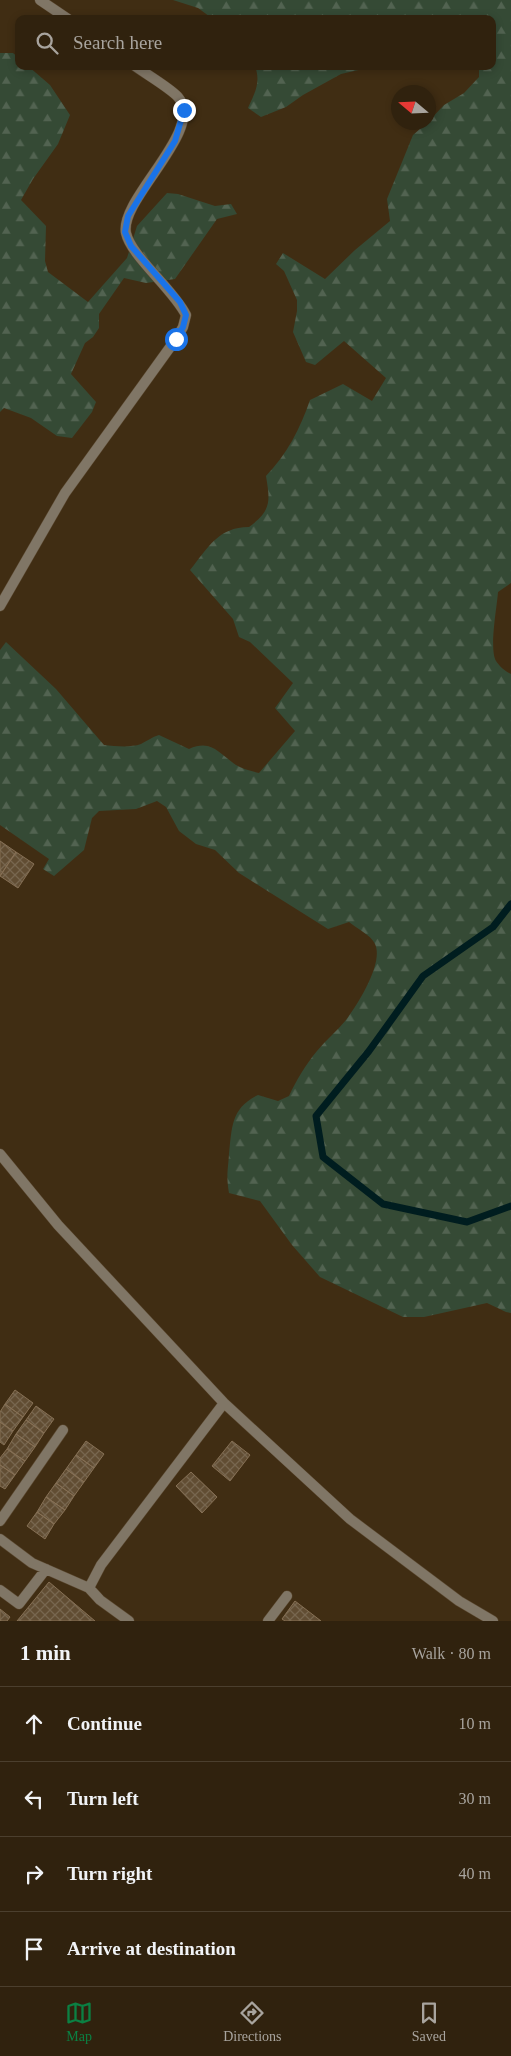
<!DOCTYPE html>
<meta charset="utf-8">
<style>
:root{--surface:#30220e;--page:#382a17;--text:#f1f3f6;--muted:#a8a49e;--line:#4b3f2e;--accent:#0b8043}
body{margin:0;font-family:Georgia,serif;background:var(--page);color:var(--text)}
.compass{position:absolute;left:391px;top:85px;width:45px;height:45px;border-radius:50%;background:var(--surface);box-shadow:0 2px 8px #0003;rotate:289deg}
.stop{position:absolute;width:15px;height:15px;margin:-11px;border:4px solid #1a73e8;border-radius:50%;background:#fff}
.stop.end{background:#1a73e8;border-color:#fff;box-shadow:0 1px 5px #0008}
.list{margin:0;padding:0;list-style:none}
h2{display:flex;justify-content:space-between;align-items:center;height:65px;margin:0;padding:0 20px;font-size:21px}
h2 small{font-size:16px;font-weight:400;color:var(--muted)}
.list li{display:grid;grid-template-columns:32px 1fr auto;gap:15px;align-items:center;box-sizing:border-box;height:75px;padding:0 20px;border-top:1px solid var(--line)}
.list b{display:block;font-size:19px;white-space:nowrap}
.list em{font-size:16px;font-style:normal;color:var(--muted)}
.icon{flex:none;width:28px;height:28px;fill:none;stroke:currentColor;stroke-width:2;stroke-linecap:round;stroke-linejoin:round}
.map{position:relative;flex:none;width:511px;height:1621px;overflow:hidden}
.search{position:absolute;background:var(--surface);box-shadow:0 2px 8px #0003;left:15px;right:15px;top:15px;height:55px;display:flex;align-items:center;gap:12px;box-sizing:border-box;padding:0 18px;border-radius:10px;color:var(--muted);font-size:19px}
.sheet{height:365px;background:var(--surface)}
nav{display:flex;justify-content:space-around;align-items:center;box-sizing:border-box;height:70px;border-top:1px solid var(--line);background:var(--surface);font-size:14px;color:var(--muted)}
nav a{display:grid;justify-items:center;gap:2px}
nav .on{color:var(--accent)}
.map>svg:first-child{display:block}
</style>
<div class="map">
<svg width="511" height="1621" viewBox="0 0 511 1621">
<defs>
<pattern id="forest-firs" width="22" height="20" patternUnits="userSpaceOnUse" patternTransform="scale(1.25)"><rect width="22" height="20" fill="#354a35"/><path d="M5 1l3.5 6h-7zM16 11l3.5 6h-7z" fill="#526351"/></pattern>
<pattern id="building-cross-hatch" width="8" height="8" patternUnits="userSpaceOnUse" patternTransform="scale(1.25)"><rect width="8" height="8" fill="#614d33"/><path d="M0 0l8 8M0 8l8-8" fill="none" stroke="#77664f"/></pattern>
</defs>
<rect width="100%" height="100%" fill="#402d13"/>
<path fill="url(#forest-firs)" d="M173,0H511V583L498,592C497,607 489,649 496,661C499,666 506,672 511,674V1313L506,1312L487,1303L424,1317H403L320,1277L292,1245L260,1201L229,1193C226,1176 228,1170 229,1154C232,1127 231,1108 258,1095L278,1101L289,1096C296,1081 306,1064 317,1051C326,1040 337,1031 346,1020C358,1004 384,963 375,944C371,935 356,928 349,922L328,929L239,873L215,850L196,844L179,831L166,807L157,801L136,809L99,811L92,818L84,850L54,876L43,869L49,859L0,825V650L6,642L56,689L104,745C115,746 130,748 141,744C147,741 152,737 159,735L189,749C212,739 218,753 236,765C242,769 251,771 259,773L295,731L275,708L293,683L250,642L239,637L233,619L190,570C208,548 218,527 249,527C272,510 270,501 266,476C287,454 300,429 310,400L343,384L372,401L386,378L344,341L315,365L306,362L293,332L297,311V300L284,271L276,264L283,253L325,279L355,250L390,221L387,199L413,135L428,122L444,105L464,93L479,77V66H492V19H213L198,8Z
M0,53H13L19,58V66H28L50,85L70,115L58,144L33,179L21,200L46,226L45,261L48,272L88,302L127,258L137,226L167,193L178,194L215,206L231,204L237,214L217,219L175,279L146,283L124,278L99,314V328L93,337L85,343L71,374L96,402L92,412L72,438L57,436L31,418L4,408L0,412Z
M255,66H376L341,74L303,95L286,107L261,117L248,108C255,93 261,82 255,66Z"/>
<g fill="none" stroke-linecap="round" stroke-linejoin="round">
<path stroke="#001d1f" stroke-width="7" d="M511,904L493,927L423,976L369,1051L316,1116L323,1157L383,1204L467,1222L511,1206"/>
</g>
<path fill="url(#building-cross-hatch)" stroke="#867055" d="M0,841L16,852L0,876Z
M16,852L34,864L18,888L0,876Z
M15,1390L33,1403L23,1417L5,1404Z
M5,1404L23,1417L13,1431L0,1422V1412Z
M36,1406L54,1419L44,1433L26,1420Z
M26,1420L44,1433L35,1447L16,1434Z
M0,1422L13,1431L4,1445L0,1442Z
M16,1434L35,1447L25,1461L7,1449Z
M86,1441L104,1454L94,1468L76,1455Z
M232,1441L250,1455L230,1481L212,1466Z
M7,1449L25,1461L15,1475L0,1465V1458Z
M76,1455L94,1468L84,1482L66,1469Z
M0,1465L15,1475L5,1489L0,1486Z
M66,1469L84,1482L74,1496L56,1483Z
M191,1472L217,1497L202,1513L176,1486Z
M56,1483L74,1496L65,1510L46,1497Z
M46,1497L65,1510L54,1524L37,1512Z
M37,1512L54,1524L45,1539L27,1526Z
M49,1582L95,1621H17Z
M295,1601L321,1621H285L282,1619Z
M0,1609L10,1617L7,1621H0Z"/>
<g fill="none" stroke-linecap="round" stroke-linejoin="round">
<defs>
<path id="minor" d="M40,0L68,19
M0,606L65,493L176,339L183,327L186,315C173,289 131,256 126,233C119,199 206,130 178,97C170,88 146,74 135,66
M0,1154L58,1225L224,1403L350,1519L459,1601L493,1621
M0,1521L63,1430
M0,1539L32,1563L89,1588
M0,1590L19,1604L46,1569
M129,1621L100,1600L89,1588L101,1565L224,1403
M268,1621L287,1596"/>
</defs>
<use href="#minor" stroke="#5a4830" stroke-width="11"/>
<use href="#minor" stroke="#807666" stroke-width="10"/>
</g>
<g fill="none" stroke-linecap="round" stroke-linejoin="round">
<path stroke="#1a73e8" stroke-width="6" d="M176,339L183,327L186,315L180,302L131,246L125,232L128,216L175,141L184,110"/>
</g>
</svg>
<svg class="compass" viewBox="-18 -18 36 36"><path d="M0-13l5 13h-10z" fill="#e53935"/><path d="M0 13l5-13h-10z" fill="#a8a49e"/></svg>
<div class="stop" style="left:176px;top:339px"></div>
<div class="stop end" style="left:184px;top:110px"></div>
<div class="search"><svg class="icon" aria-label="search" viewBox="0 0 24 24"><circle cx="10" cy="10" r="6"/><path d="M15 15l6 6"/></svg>Search here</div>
</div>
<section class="sheet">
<h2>1 min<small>Walk · 80 m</small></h2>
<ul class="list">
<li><svg class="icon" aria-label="ahead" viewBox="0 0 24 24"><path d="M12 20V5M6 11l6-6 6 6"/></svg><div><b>Continue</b></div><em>10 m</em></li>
<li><svg class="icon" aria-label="left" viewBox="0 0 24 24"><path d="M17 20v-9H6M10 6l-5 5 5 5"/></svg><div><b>Turn left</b></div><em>30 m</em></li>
<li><svg class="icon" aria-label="right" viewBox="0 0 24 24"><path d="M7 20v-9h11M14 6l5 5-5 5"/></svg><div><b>Turn right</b></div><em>40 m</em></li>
<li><svg class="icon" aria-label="arrive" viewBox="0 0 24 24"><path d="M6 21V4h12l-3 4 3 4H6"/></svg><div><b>Arrive at destination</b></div></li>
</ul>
</section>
<nav>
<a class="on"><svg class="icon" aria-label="map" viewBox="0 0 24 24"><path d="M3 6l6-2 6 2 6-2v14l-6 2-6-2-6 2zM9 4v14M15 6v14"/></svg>Map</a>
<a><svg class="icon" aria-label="directions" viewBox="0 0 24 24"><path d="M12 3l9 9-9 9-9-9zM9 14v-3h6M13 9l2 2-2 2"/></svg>Directions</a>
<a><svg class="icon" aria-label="saved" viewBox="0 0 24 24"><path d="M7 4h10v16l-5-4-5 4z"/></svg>Saved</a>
</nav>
